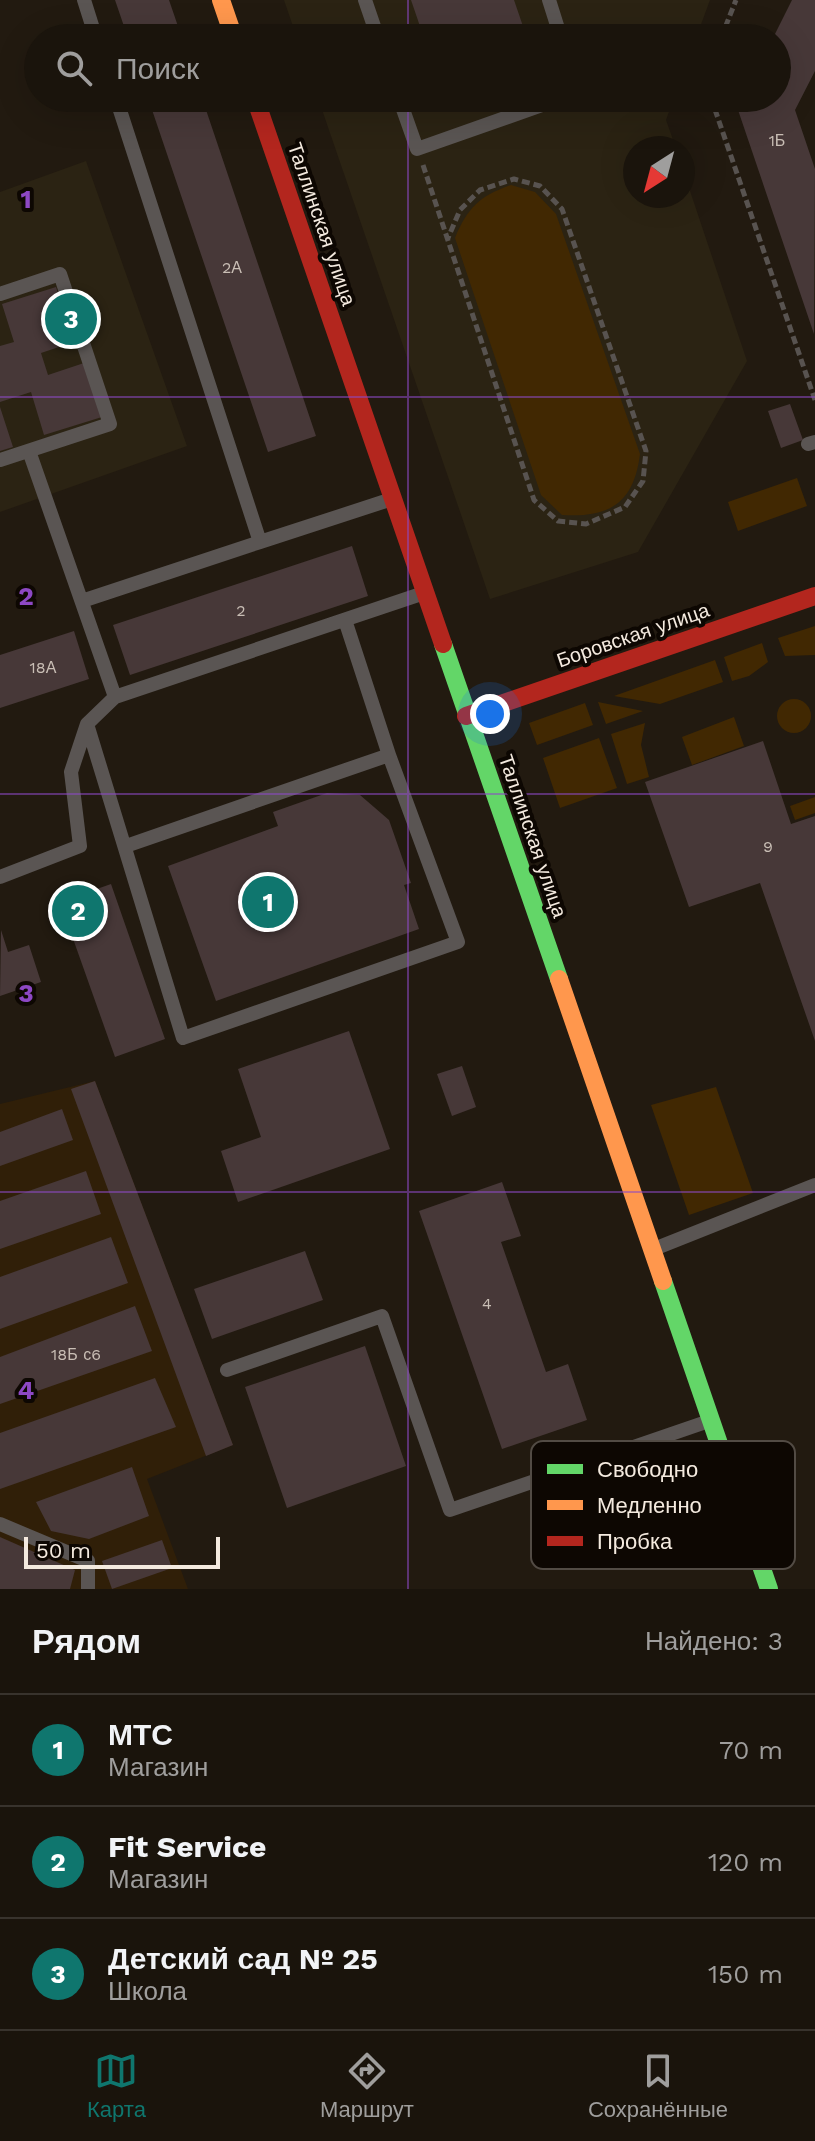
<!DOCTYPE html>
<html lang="ru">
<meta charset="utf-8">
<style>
:root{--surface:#1a140c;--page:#27211a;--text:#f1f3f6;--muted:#9f9e9d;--line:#38332d;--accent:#0f766e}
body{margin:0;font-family:"Work Sans",sans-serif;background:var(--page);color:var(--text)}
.compass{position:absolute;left:623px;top:136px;width:72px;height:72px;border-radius:50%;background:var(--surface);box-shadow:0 8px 32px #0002;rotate:216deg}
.scale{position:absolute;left:24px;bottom:20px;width:196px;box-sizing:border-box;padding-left:8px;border:4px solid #f4eadf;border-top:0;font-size:22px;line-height:28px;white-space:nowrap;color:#f4eadf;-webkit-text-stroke:6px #0d0702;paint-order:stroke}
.you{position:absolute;left:490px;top:714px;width:28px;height:28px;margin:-20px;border:6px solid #fff;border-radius:50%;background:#1a73e8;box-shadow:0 0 0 12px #1a73e833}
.badge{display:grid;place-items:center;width:52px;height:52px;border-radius:50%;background:var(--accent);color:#fff;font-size:26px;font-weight:700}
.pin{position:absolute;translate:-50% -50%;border:4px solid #fff;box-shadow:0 2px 8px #0006}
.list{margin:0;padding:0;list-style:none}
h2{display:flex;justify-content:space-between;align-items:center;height:104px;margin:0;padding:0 32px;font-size:34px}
h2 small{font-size:26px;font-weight:400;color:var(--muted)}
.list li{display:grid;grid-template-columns:52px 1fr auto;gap:24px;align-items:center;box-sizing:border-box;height:112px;padding:0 32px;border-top:2px solid var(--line)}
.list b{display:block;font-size:30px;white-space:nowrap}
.list p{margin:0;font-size:26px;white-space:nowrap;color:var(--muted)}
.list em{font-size:26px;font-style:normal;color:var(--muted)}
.icon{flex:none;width:44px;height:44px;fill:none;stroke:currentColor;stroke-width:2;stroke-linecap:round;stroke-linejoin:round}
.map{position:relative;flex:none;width:815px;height:1589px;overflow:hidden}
.search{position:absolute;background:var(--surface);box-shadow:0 8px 32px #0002;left:24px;right:24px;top:24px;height:88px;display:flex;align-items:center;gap:20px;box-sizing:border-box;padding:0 28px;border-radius:44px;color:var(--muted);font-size:30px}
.sheet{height:440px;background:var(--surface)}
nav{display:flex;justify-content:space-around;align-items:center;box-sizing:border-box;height:112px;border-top:2px solid var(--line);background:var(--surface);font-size:22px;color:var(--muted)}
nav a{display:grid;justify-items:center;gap:4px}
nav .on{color:var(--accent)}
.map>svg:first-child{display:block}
</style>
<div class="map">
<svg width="815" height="1589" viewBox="0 0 815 1589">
<rect width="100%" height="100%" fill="#221a10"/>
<path fill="#301f08" d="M95,1081L233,1445L147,1479L188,1589H0V1104Z"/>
<path fill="#2b2313" d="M284,0H710L696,38H297Z
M318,98H674L666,120L676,148H635V196H683V170L747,361L638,552L490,599Z
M86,161L187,446L0,512V192Z"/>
<path fill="#412802" d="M511,185L535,192L556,214L640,454C634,502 611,518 562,515L541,495L455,238C468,207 480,196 511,185Z
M797,478L807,506L738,531L728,502Z
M815,626V655L785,656L778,638Z
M762,643L768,662L749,676L732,681L724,657Z
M715,660L723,682L660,704L614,696Z
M777 716a17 17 0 1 1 34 0a17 17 0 1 1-34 0Z
M598,702L643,711L606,724Z
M585,703L593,725L537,745L529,723Z
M734,717L744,746L692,765L682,737Z
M645,723L641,745L649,777L627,784L611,734Z
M599,738L617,788L560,808L543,758Z
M815,797V813L795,820L790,806Z
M716,1087L753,1193L689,1215L651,1105Z"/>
<path fill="#473838" d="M115,0H169L182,38H128Z
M411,0H514L527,38H424Z
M792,0H815V71L795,110L815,169L814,334L737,107L742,98H777V38H773Z
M148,98H202L316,436L268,452Z
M56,287L74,342L41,353L48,375L84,363L102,417L44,435L31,392L0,402V346L14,342L2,304Z
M790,404L803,440L781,448L768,411Z
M0,407L13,447L0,451Z
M352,546L368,596L130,675L113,625Z
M74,631L89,679L0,708V655Z
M763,741L791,824L815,816V1041L760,883L689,907L645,782Z
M327,793L360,795L389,820L411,883L404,885L419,929L216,1001L168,866L278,826L273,812Z
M111,884L165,1039L115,1057L60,902Z
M1,930L8,952L29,945L41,982L0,996Z
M349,1031L390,1149L238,1202L221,1151L261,1137L238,1069Z
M462,1066L476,1107L452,1116L437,1074Z
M95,1081L233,1445L206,1456L71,1089Z
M62,1109L73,1140L0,1166V1132Z
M86,1171L101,1214L0,1249V1201Z
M502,1182L521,1236L501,1242L546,1372L568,1364L587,1420L502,1449L419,1211Z
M111,1237L128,1283L0,1329V1277Z
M305,1251L323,1300L212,1339L194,1289Z
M135,1306L152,1351L0,1404V1357Z
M365,1346L406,1466L287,1508L245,1387Z
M155,1378L176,1427L0,1489V1433Z
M132,1467L149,1516L89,1539L51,1531L36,1502Z
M0,1537L75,1570L70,1589H0Z
M162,1540L172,1568L112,1589L102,1561Z"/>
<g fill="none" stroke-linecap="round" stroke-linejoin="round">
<path stroke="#585350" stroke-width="5" stroke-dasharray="8 4" stroke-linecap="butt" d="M721,38L736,0
M711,98L815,400
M423,165L534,500L558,521L586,524L625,507L643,481L646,451L562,209L540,186L514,179L480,190L460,210L448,238"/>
<path stroke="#5a5553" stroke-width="14" d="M84,0L96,38
M365,0L378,38
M549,0L561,38
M116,98L260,542L389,500
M399,98L417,149L562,98
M0,294L60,274L110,424L0,460
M808,444L815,442
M29,451L115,697
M82,601L260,542
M87,724L183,1038L458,942L389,755L345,620
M126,846L389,755
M0,877L80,846L71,772L87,724L115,697L424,593
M654,1249L815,1185
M227,1370L382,1316L450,1510L709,1421
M0,1524L88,1561V1589"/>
<path stroke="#63d668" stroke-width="18" d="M443,644L559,979
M663,1281L769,1589"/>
<path stroke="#ff974d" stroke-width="18" d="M221,0L234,38
M559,979L663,1281"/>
<path stroke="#b3261e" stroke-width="18" d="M255,98L443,644
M466,716L815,596"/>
</g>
<path fill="none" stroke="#8d48c4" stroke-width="2" stroke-opacity="0.55" d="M408,0V38M408,98V1589M0,397H815M0,794H815M0,1192H815"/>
<g text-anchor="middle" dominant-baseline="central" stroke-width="8" stroke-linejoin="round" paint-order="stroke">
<g font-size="16" fill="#c9beb5">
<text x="777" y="140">1Б</text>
<text x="232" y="267">2А</text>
<text x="241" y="610">2</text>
<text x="43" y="667">18А</text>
<text x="768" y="846">9</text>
<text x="487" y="1303">4</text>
<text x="76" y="1354">18Б с6</text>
</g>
<g font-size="20" fill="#f4eadf" stroke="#0d0702">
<text transform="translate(322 224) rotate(71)">Таллинская улица</text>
<text transform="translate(633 635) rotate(-19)">Боровская улица</text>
<text transform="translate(533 836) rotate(71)">Таллинская улица</text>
</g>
</g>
<rect x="531" y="1441" width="264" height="128" rx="12" fill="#0d0702" stroke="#524b44" stroke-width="2"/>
<rect x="547" y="1464" width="36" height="10" fill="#63d668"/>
<rect x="547" y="1500" width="36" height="10" fill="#ff974d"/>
<rect x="547" y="1536" width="36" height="10" fill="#b3261e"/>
<g font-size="22" fill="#f4eadf">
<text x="597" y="1477">Свободно</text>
<text x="597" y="1513">Медленно</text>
<text x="597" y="1549">Пробка</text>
</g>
<g font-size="26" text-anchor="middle" font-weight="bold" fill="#8d48c4" stroke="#0d0702" stroke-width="8" stroke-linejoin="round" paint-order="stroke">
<text x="26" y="208">1</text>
<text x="26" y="605">2</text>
<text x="26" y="1002">3</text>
<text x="26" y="1399">4</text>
</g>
</svg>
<svg class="compass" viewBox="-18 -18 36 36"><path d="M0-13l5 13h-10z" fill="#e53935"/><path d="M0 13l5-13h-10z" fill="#9f9e9d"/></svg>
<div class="scale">50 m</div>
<div class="you"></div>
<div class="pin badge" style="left:268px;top:902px">1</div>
<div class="pin badge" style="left:78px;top:911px">2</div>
<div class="pin badge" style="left:71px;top:319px">3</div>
<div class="search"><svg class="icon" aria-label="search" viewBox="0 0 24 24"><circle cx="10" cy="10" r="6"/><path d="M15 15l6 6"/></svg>Поиск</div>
</div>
<section class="sheet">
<h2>Рядом<small>Найдено: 3</small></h2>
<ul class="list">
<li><span class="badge">1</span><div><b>МТС</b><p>Магазин</p></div><em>70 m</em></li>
<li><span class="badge">2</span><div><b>Fit Service</b><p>Магазин</p></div><em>120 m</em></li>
<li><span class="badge">3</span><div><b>Детский сад № 25</b><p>Школа</p></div><em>150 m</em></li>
</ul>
</section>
<nav>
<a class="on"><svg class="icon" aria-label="map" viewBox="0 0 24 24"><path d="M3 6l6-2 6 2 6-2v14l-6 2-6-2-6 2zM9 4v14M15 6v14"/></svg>Карта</a>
<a><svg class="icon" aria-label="directions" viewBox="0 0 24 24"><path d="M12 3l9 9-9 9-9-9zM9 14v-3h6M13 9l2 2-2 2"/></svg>Маршрут</a>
<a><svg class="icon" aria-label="saved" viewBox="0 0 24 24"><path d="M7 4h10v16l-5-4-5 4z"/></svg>Сохранённые</a>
</nav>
